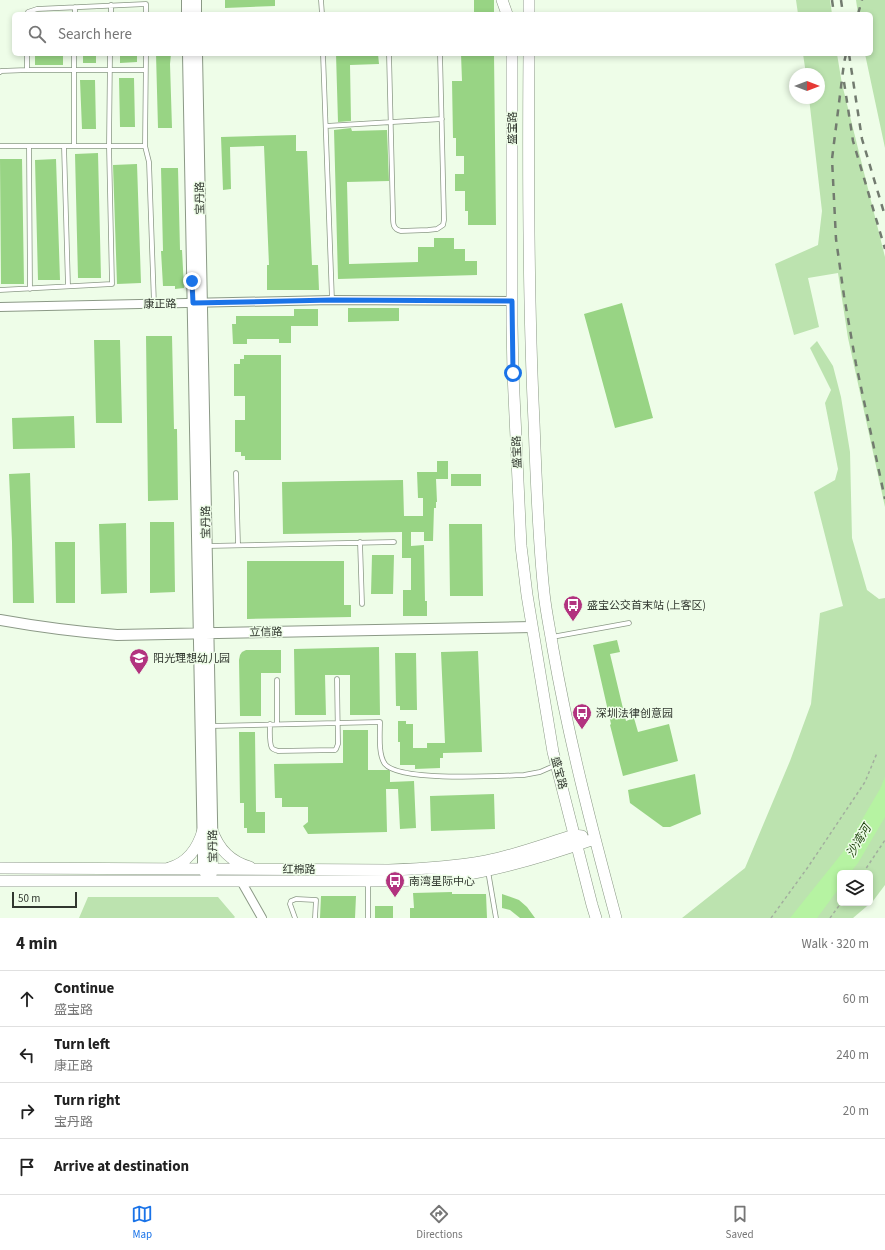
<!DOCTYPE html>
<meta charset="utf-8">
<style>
:root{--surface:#fff;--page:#f2f2f2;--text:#222;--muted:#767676;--line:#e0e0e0;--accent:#1a73e8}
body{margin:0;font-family:"Source Sans 3","Noto Sans SC",sans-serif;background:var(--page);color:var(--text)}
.controls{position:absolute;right:12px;bottom:12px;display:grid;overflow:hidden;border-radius:6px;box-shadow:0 2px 6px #0003}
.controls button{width:36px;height:36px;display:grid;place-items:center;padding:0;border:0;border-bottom:1px solid var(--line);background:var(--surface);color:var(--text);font:20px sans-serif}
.compass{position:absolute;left:789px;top:68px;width:36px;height:36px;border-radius:50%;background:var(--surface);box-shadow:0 2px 6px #0003;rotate:90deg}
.scale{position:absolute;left:12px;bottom:10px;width:65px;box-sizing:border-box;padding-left:4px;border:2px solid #31372f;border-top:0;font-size:11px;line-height:14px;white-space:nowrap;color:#31372f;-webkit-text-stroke:3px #eefde8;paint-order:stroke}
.stop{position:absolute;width:12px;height:12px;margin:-9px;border:3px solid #1a73e8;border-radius:50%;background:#fff}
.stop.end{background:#1a73e8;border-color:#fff;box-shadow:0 1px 4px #0008}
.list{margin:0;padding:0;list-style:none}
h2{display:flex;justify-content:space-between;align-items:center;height:52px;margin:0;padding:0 16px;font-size:17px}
h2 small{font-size:13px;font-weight:400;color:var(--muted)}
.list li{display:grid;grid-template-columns:26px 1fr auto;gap:12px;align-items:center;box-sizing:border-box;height:56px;padding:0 16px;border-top:1px solid var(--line)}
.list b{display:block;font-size:15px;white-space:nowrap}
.list p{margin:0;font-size:13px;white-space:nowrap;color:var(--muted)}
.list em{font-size:13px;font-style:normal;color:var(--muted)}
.icon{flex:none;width:22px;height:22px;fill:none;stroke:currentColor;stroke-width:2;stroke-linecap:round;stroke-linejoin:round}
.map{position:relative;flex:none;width:885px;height:918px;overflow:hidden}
.search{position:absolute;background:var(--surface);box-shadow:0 2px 6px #0003;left:12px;right:12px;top:12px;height:44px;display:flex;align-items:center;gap:10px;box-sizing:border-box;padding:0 14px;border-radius:6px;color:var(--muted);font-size:15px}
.sheet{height:276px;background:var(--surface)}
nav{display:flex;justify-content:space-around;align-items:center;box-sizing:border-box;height:56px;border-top:1px solid var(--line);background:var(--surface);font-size:11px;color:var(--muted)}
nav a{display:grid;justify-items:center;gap:2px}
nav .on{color:var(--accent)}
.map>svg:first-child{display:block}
</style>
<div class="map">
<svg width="885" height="918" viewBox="0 0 885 918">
<rect width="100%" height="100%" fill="#eefde8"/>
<path fill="#bce3af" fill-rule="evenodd" d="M796,0H830L832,14H798Z
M856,0H885V148L865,54H871V14H858Z
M803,54H837L842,84L885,257V507L848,338L838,273L808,278L819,327L794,335L775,264L818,245L822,211L809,98H819V74H806Z
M817,341L833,366L841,397L850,452L852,538L867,590L879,599L885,598V885L873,901L853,918H682L745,868L790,761L811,704L820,613L843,606L814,492L835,480L838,469L825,403L831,390L810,348ZM840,873H870V903H840Z
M88,897H218L235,917L234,918H79Z"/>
<path fill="#b6f3a2" d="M885,777V817L858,863L850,873H840V887L817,918H790L843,852L880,789Z"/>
<path fill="#98d484" d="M225,0H275V6L225,8Z
M474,0H494V14H474Z
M35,54H63V65H35Z
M83,54H96V63H83Z
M120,54H137V62L120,63Z
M156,54H171L170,64L172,128H158Z
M336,54H378L379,64L350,65L351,121L338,122Z
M461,54H494L496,225H468V211H465V191H455V174H464V156H456V138H453L452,81H462Z
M119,78H134L135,127H120Z
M80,80H95L96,129H82Z
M351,128L352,131L387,130L389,181L347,182L349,264L418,262V247H434V238H454V249H465V261H477V275L338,279L334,130Z
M296,135V151H307L312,265H318L319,290H267V265H269L264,146L230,147L231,189L223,190L221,137Z
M98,153L101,278H78L75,154Z
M0,159H22L24,284H1Z
M56,159L60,280H38L35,160Z
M137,164L141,283L117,284L113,165Z
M161,168H178L180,250H182L184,288L175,289V286H163L161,251H163Z
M622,303L653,418L615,428L584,314Z
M348,308H399V321L348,322Z
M294,309H318V326H291V343H279V339H247V344H233L232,324H236V316H294Z
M146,336H172L174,429H177L178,500L148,501Z
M94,340H120L122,423H96Z
M244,355H281V460H245V456H241V452H235V420H245V396H234V364H240V359H244Z
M74,416L75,448L13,449L12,418Z
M437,461H448V479H436L437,502H436V508H434L433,541H424V532H411V546L424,545L425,601H427V616H403V590H411V558H402V532L283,534L282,482L403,480L404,516H423V498H418L417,472H437Z
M30,473L34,603H13L12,542L9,474Z
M451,474H481V486H451Z
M150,522H174L175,592L150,593Z
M126,523L127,593L101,594L99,524Z
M449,524H482L483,596H450Z
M55,542H75V603H56Z
M372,555H394L393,594H371Z
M247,561H344V605H351V617L247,619Z
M617,640L620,652L610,654L626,721L634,718L638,732L669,724L678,761L623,776L610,725L611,724L593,645Z
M379,647L380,715H350V675H325L326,715H295L294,649Z
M246,650H281V673H261V716H240L239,660L240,655L242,652Z
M478,651L482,752L443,753V758H440V768L415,769V765H400V742H398V721H406V724H413V748H427V743H445L441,652Z
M395,653H416L417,710H400V706H396Z
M343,730H368V770H389L390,771V782L414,781L416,828L400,829L398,789H386L387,832L308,834L303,826L308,822V807H282V798H275L274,764L343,763Z
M239,732H255L256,812H265V833H247V828H244V803H240Z
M695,774L701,814L670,827H663L630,803L628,790Z
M494,794L495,829L431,831L430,796Z
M452,892V894H486L487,918H410V908H414L413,893Z
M502,894L519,900L527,907L535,918H520L510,910L502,908Z
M321,896H356L355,918H320Z
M375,906H393V918H375Z"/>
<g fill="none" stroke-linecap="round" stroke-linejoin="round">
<defs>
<path id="service" d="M321,0L322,14
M28,14V12L37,9L146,4V14
M75,14V7
M111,14V5
M323,54L332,300
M389,54L393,217C393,224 393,229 401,231L428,230L437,229L443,225L444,220L440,54
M27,70H145
M0,72L1,71L27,70V54
M326,126L442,119
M0,146H145L146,54
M29,146L30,289
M64,146L68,286
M74,146V54
M145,146L149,162L154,304
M0,290L112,284L109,146L110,54
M236,473L238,545
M360,542L362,604
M207,546L394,542
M552,637L629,623
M277,680V724
M270,724C270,729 269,744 272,748C273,750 276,750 278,751L335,750L336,749L338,744L337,679
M211,726L380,722C380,734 378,755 385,764C400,782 498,776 524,775L540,772L556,765
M488,871L496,918
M295,918L290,904L291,901L296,899L316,900L315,918
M368,918V882"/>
<path id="minor" d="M0,307L332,300L512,301
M241,881L262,918"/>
<path id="tertiary" d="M187,0V14
M196,0V14
M188,54L203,857V869L206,875
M197,54L213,869L211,876
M0,620C39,627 78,632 117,635L532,627"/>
<path id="secondary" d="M502,0L507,14
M529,14V0
M512,54V325L513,373L521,546L527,595L553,752L592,905L596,918
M529,54C528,177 528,300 534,422C536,479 538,536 544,593C546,612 550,630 553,649C569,740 592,829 616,918
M212,830C218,848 231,862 250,867
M0,868L389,870C422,869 454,867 486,861C516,855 545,844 574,835L582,836
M169,868C187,863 198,848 203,830
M0,881H368C397,881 427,881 456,876C504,869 549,855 594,839"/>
</defs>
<use href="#service" stroke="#8b9986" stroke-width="5.5"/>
<use href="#minor" stroke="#8b9986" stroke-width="10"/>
<use href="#tertiary" stroke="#8b9986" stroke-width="12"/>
<use href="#secondary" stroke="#8b9986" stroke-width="12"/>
<path stroke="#a2ae9e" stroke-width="1.5" stroke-dasharray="3 3" stroke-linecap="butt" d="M863,873L885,840
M771,918L808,867L865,782L877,753
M830,918L841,903"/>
<use href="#service" stroke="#fff" stroke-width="4"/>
<use href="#minor" stroke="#fff" stroke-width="8"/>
<use href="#tertiary" stroke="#fff" stroke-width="10"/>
<use href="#secondary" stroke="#fff" stroke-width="11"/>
<path stroke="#727b6f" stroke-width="2.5" stroke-dasharray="7 7" stroke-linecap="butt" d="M832,0L834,14
M841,0L843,14
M858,14L862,0
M846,54L844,63L832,159L836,239L844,296L856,364L885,499
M849,54L862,139L885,216
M844,82L853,141L885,249"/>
</g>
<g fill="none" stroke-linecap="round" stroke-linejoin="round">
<path stroke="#1a73e8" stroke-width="5" d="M192,281L193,303L332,300L512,301L513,373"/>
</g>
<defs>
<symbol id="bus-pin" viewBox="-11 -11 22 30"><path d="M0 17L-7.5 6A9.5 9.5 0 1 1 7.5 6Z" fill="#b2337f" stroke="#eefde8"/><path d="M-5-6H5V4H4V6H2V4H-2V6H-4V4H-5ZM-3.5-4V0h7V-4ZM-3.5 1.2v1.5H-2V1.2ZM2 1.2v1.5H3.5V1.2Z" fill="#fff"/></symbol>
<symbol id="school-pin" viewBox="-11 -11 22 30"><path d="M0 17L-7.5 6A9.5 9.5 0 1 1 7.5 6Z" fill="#b2337f" stroke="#eefde8"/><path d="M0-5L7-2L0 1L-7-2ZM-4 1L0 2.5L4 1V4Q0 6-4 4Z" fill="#fff"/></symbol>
</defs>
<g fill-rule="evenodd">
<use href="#bus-pin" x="562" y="594" width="22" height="30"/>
<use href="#school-pin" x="128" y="647" width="22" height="30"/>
<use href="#bus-pin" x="571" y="702" width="22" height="30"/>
<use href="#bus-pin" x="384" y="870" width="22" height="30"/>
</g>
<g text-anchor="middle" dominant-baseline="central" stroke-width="3" stroke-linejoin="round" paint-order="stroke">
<g font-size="11" fill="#31372f" stroke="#eefde8">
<text transform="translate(512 128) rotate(-90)">盛宝路</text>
<text transform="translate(200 198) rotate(-91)">宝丹路</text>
<text transform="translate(160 304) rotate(-1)">康正路</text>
<text transform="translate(517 452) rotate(-92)">盛宝路</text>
<text transform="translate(206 522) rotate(-91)">宝丹路</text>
<text transform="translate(266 632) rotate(-1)">立信路</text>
<text transform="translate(559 773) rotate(76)">盛宝路</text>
<text transform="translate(213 846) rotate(-91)">宝丹路</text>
<text x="299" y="869">红棉路</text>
</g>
<g font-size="11" fill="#31372f" stroke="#eefde8" text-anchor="start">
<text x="587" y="605">盛宝公交首末站 (上客区)</text>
<text x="153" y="658">阳光理想幼儿园</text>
<text x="596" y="713">深圳法律创意园</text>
<text x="409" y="881">南湾星际中心</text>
</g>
<g font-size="12" font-style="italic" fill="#173d05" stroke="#eefde8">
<text transform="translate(859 841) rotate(-59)">沙湾河</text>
</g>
</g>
</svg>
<div class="controls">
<button><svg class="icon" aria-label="layers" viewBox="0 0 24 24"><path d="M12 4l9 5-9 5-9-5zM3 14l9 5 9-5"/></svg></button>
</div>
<svg class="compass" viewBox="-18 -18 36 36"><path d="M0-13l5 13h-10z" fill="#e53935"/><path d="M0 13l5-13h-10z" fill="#767676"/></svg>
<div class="scale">50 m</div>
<div class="stop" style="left:513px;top:373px"></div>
<div class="stop end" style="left:192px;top:281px"></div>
<div class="search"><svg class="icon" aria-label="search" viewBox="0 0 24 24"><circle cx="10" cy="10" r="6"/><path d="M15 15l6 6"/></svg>Search here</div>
</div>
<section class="sheet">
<h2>4 min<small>Walk · 320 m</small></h2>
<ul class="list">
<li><svg class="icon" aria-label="ahead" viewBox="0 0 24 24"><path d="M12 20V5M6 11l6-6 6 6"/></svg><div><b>Continue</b><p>盛宝路</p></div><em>60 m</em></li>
<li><svg class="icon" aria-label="left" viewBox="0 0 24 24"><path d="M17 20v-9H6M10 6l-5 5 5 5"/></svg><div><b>Turn left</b><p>康正路</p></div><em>240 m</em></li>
<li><svg class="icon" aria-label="right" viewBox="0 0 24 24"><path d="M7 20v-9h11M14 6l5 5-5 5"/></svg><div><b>Turn right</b><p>宝丹路</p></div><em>20 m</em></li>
<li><svg class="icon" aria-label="arrive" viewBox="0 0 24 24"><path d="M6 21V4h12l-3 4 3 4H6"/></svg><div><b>Arrive at destination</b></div></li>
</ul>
</section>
<nav>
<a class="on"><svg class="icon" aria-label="map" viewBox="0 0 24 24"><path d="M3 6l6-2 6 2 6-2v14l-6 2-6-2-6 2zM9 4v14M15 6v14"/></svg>Map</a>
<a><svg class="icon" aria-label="directions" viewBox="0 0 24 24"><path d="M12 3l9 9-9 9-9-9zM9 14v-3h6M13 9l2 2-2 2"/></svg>Directions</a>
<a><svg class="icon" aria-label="saved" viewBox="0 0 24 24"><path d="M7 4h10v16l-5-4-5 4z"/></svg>Saved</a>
</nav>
